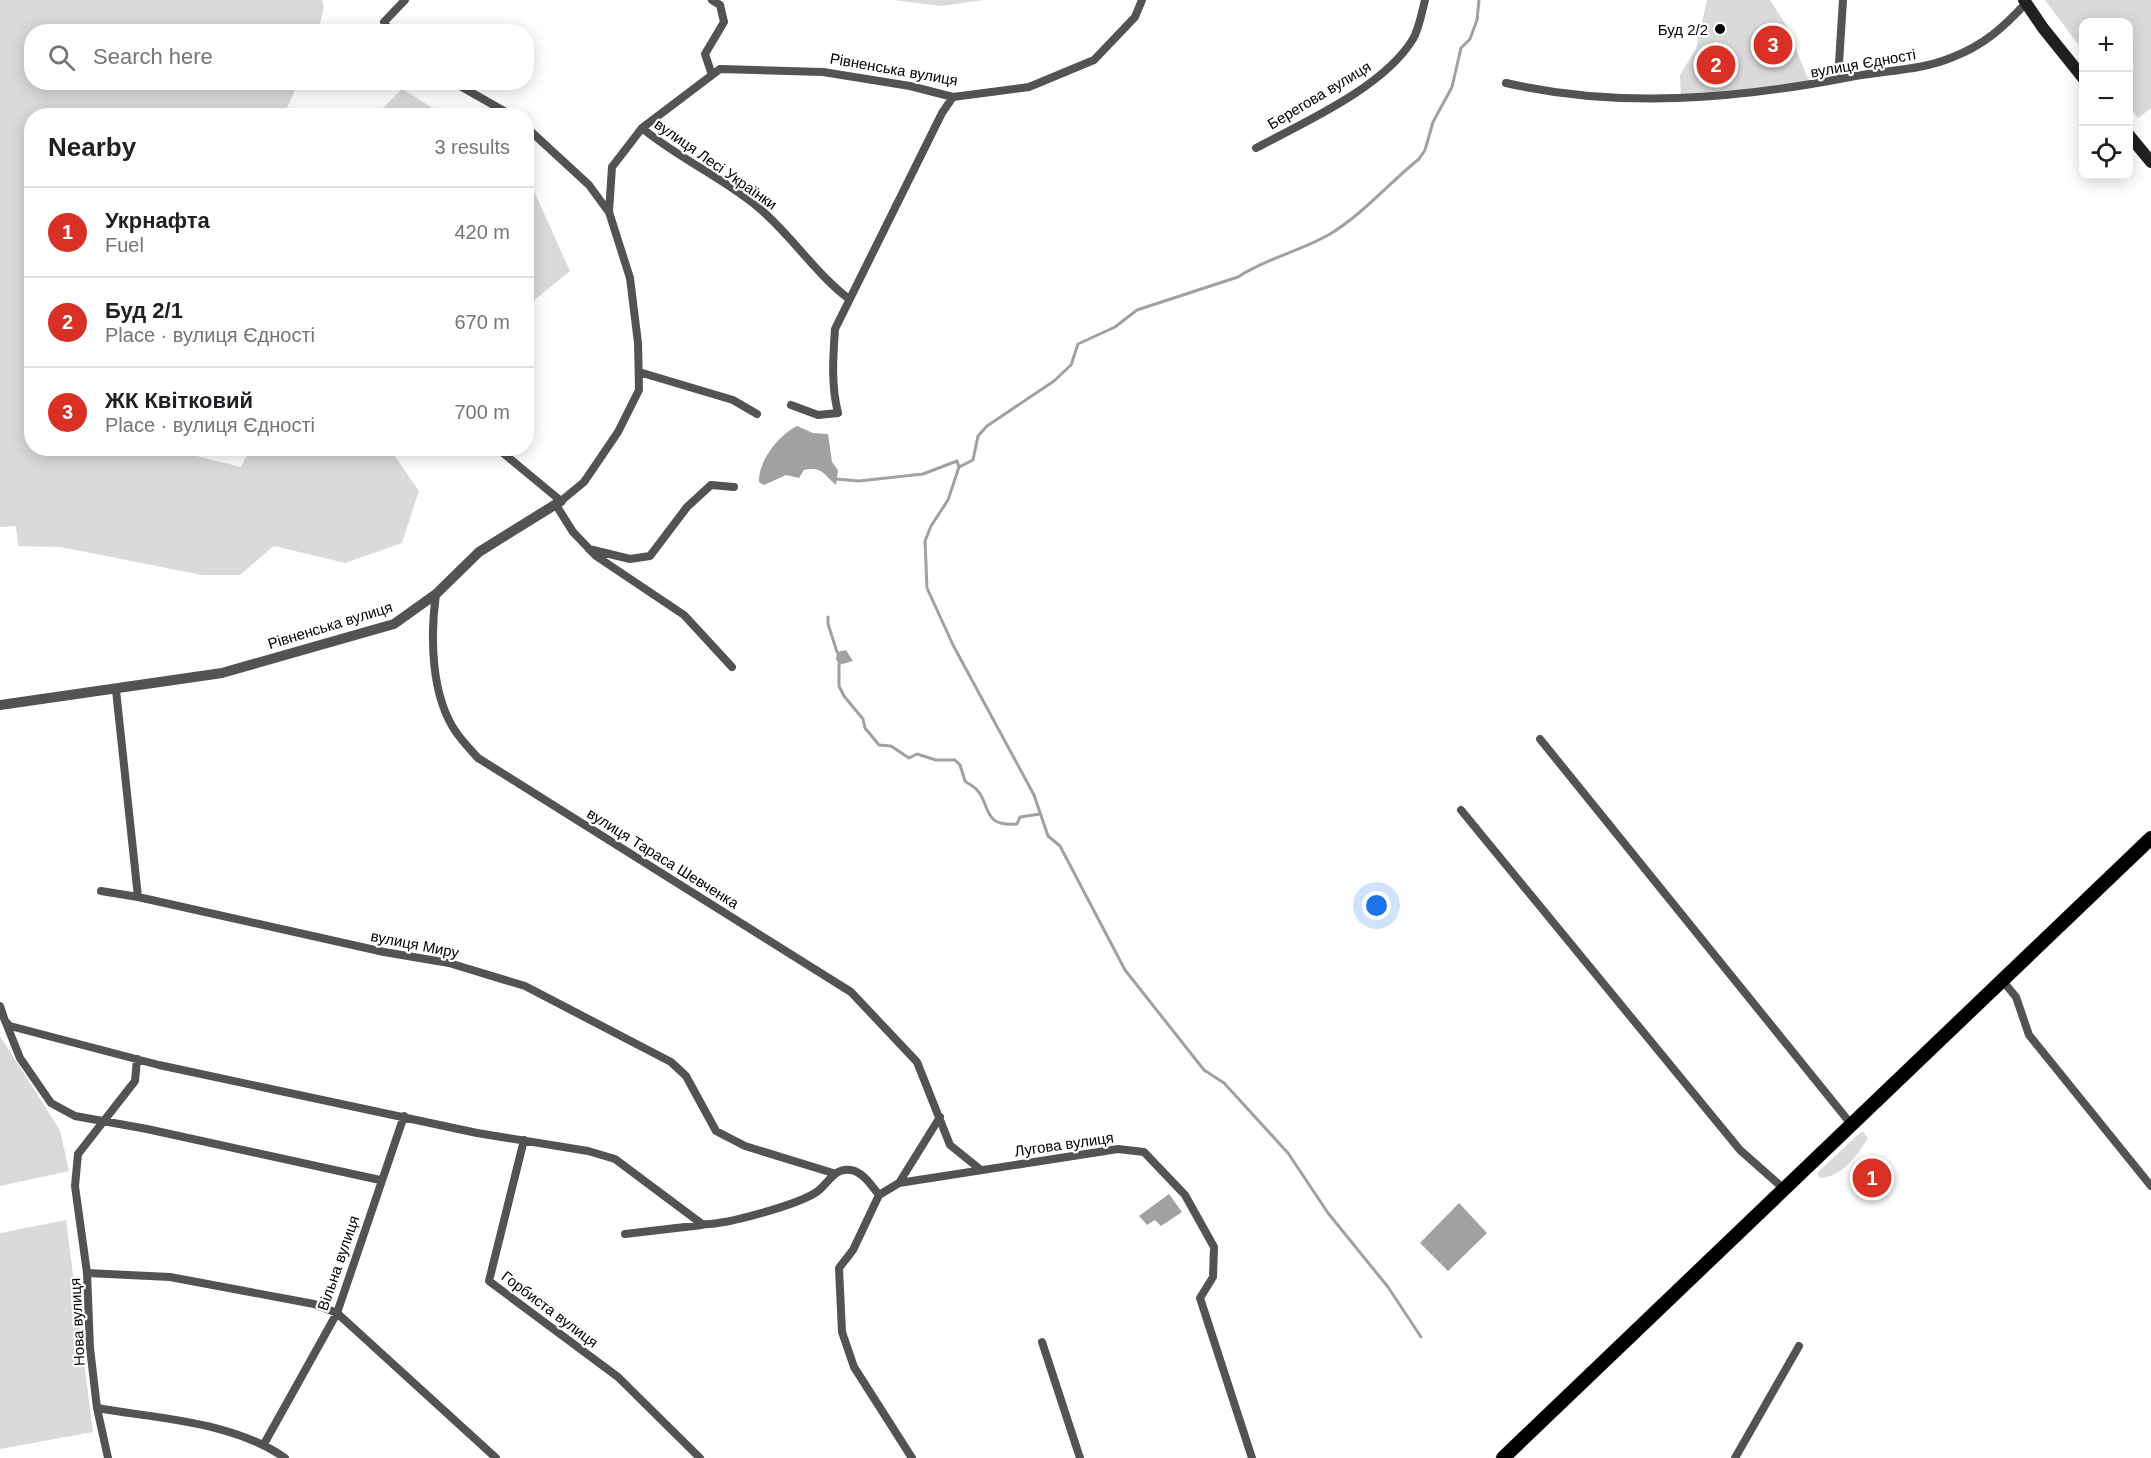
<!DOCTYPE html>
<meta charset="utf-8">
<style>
:root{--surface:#fff;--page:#f6f6f6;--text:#202124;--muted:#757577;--line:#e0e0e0;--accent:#d93025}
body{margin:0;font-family:Arial,sans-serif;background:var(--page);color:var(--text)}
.controls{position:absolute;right:18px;top:18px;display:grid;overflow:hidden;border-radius:12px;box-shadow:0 3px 15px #0003}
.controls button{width:54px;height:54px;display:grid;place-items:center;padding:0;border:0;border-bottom:2px solid var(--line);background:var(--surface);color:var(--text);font:30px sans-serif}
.you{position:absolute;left:1377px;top:906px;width:21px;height:21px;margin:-15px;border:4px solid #fff;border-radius:50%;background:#1a73e8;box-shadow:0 0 0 9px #1a73e833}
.badge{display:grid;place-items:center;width:39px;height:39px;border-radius:50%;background:var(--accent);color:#fff;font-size:20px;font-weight:700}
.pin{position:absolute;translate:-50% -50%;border:3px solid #fff;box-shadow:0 2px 6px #0006}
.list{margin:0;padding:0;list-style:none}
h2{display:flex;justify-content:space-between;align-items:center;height:78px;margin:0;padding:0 24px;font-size:26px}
h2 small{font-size:20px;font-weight:400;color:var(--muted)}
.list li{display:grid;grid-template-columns:39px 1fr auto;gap:18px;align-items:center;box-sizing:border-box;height:90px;padding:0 24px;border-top:2px solid var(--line)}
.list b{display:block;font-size:22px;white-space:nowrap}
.list p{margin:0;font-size:20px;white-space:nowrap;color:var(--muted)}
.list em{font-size:20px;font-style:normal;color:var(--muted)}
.icon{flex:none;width:33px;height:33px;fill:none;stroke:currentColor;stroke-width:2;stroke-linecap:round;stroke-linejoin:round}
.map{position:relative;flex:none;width:2151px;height:1458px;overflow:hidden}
.search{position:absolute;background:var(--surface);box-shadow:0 3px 15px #0003;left:24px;top:24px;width:510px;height:66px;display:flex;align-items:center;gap:15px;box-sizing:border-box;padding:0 21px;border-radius:24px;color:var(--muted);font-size:22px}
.panel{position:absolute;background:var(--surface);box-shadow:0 3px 15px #0003;left:24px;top:108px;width:510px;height:348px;border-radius:24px}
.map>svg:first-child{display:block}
</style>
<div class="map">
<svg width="2151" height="1458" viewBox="0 0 2151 1458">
<rect width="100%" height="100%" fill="#fff"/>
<path fill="#dadada" d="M0,0H322L324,7L318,31L32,32V82L298,83L288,106L280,115L32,116V448L168,449L241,467L250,449H390L419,491L402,543L345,563L274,546L240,575H202L60,547L18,546L16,526L0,527Z
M892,0H983L942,6Z
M1707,0H1770L1786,25L1811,86L1681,98L1680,75L1696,49Z
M2045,0H2151V108L2138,118L2129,107L2128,22H2084L2083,51Z
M402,89L444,115H376Z
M527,176L570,271L527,306H526Z
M0,1036L60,1130L69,1171L0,1186Z
M1862,1131L1868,1138C1857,1156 1842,1177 1820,1178L1817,1173Z
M66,1220L93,1432L0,1449V1233Z"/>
<path fill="#a1a1a1" d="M797,426L813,433L828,434L832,462L838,470L836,485C824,475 822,466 804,470L799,478L786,475L764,485L759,482C758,461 779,435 797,426Z
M846,650L853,661L839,665L836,659L837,652Z
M1169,1194L1182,1212L1161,1226L1155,1220L1147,1225L1139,1216Z
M1459,1203L1487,1233L1448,1271L1420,1243Z"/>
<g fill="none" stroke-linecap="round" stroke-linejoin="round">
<path stroke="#a1a1a1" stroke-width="3" d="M836,479L859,481L923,474L957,461L959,467
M828,617V624L837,652
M839,665V686L844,696L863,719L865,728L879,745L891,746L909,758L917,754L936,760H955L960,765L965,781C968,784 974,786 977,790C991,804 981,827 1017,824L1020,817L1040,814
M1421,1337L1388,1287L1328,1213L1288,1153L1224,1083L1204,1070L1125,970L1060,846L1048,836L1034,795L953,645L927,588L925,541L931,526L948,500L959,467L973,460L978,436L987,426L1054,381L1071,365L1078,344L1115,327L1137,310L1238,277C1267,258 1301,251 1330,234C1363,214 1389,183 1419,159L1425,150L1433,122L1452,87L1461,48L1470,39L1477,20L1479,0"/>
<defs>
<path id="primary" d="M1503,1458L2151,838"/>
</defs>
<use href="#primary" stroke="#dbdbdb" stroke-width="15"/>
<path stroke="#535353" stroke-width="8" d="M391,32L384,22L405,0
M712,75L705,54L724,22L720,5L712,0
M1838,79L1843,0
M453,82L513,116
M1506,83C1620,109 1737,99 1850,77C1885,70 1920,71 1953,57C1984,45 2004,27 2026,3
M526,127L589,185L608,211
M642,128C679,159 724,178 759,208C792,236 815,273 849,299
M1256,148C1305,122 1384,87 1413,39C1419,29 1422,12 1425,0
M639,372L733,400L757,414
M32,395V396
M791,405L818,415L838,413C831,385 833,358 835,329L942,113L953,97
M497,448L561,501L584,482L618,432L639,390L638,343L630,278L609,212L612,167L642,128L720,69L823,72L910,86L953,97L1029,87L1094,60L1135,17L1142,0
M556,505L573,532L596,556L684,615L732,667
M589,549L630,559L650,556L687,507L711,485L734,487
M436,594C430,637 431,696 456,732C462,741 470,749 478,758L851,992L917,1062L950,1145L981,1170
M116,690L138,897L384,952L449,963L525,986L671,1062L686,1076L716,1131L745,1146L833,1173
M1540,739L1851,1124
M1461,810L1740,1150L1784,1189
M101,891L138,897
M2002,980L2016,997L2029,1035L2151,1186
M0,1006L5,1021L10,1026L159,1065L477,1133L588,1151L615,1159L702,1224C722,1226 801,1204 818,1191C829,1183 834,1167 851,1170C863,1172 872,1186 879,1195
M6,1023L20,1058L51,1103L75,1116L147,1129L380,1180
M137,1059L135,1081L78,1154L75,1186L87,1273L90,1348L97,1408C159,1419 232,1421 285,1458
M524,1140L489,1281L618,1377L700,1458
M899,1183L1118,1149L1144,1152L1185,1195L1214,1247L1213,1277L1200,1298L1252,1458
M625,1234L702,1225
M87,1273L170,1277L314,1304L337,1313L496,1458
M1042,1342L1080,1458
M97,1408L108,1458
M264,1444L337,1313L404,1116
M912,1458L854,1367L842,1332L839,1268L853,1250L879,1195L899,1183L940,1117
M1735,1458L1799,1346"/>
<path stroke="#535353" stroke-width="10" d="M0,705L222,673L394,624L436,594L479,552L561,501"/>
<path stroke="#202020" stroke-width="12" d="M2024,0L2043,28L2084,79
M2128,134L2151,162"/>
<use href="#primary" stroke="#000" stroke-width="14"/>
</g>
<circle fill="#000" stroke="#fff" stroke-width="2" cx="1720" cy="29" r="6"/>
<g text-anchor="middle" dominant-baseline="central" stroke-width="4.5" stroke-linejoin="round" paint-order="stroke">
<g font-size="15" fill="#000" stroke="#fff" text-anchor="end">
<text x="1708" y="29">Буд 2/2</text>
</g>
<g font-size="15" fill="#000" stroke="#fff">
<text transform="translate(1863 63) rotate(-10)">вулиця Єдності</text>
<text transform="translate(894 69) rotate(10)">Рівненська вулиця</text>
<text transform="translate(1319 95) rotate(-31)">Берегова вулиця</text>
<text transform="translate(716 164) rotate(35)">вулиця Лесі Українки</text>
<text transform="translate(330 625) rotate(-17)">Рівненська вулиця</text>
<text transform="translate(663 858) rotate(32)">вулиця Тараса Шевченка</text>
<text transform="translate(415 944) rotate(11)">вулиця Миру</text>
<text transform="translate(1064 1144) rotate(-8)">Лугова вулиця</text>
<text transform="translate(338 1263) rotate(-71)">Вільна вулиця</text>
<text transform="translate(550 1309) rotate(37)">Горбиста вулиця</text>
<text transform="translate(77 1322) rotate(-93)">Нова вулиця</text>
</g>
</g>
</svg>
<div class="controls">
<button>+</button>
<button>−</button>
<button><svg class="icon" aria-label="locate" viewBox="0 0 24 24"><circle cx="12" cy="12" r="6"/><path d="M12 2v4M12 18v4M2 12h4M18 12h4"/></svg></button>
</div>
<div class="you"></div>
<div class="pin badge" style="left:1872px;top:1178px">1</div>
<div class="pin badge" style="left:1716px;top:65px">2</div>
<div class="pin badge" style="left:1773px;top:45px">3</div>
<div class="search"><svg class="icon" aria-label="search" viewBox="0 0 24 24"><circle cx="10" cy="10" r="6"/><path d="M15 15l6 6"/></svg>Search here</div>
<section class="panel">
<h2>Nearby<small>3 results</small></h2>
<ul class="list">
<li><span class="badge">1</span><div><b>Укрнафта</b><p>Fuel</p></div><em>420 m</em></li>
<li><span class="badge">2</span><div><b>Буд 2/1</b><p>Place · вулиця Єдності</p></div><em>670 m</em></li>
<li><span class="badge">3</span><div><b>ЖК Квітковий</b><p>Place · вулиця Єдності</p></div><em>700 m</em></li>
</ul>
</section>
</div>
